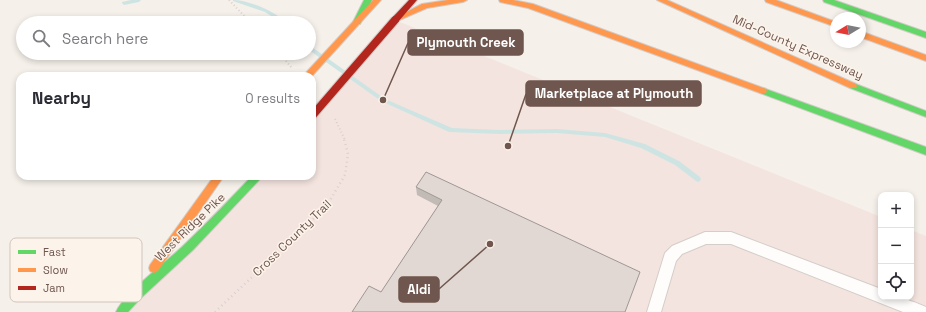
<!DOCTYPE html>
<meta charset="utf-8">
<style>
:root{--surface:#fff;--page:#f7f7f7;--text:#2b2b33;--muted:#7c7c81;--line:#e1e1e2}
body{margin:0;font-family:"Space Grotesk",sans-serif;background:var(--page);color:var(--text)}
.controls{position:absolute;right:12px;bottom:12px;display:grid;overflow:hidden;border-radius:8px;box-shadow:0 2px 6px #0003}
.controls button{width:36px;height:36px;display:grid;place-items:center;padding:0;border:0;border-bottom:1px solid var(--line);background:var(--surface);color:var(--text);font:20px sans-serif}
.compass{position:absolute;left:830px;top:12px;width:36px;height:36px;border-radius:50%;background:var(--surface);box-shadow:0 2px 6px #0003;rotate:260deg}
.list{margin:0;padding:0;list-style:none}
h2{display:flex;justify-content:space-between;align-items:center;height:52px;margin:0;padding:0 16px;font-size:17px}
h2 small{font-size:13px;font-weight:400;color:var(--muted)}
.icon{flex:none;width:22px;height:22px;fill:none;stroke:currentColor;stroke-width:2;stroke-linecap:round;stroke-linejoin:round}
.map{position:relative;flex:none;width:926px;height:312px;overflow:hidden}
.search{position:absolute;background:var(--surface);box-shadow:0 2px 6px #0003;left:16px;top:16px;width:300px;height:44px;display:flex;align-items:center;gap:10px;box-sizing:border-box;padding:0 14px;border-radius:22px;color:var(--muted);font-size:15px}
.panel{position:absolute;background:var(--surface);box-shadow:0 2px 6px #0003;left:16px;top:72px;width:300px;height:108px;border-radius:12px}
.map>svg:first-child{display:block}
</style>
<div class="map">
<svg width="926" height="312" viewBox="0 0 926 312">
<rect width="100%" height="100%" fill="#f5f0ea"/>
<path fill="#f4e4df" d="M395,20L881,217V297H911V230L926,236V312H128L258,176H312V116Z"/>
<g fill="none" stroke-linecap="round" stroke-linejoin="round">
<path fill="#cee4e3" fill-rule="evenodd" d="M131,0H141L139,2L124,5L122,3V2Z
M233,0C249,0 276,12 287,23H282L265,12L233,1Z
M309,45L385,99L452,128L500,130L557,129L605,133L645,144L679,161L700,177L701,179L700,181L698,182L696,181L675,165L641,148L605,137L557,133L500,134L449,132L381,101L309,50Z"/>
<defs>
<path id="lane" d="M705,232H731L881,289V297C901,297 907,299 926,307V312H903L731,244H706L682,254L676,261L661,312H647L665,253L672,246Z"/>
<path id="fast" d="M364,0H372L360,24H354L353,22Z
M823,0H834L926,32V38L824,2Z
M853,83L926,111V117L850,88L849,86L850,84Z
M763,88L926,147V155L760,93L759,91Z
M252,176H263L193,250L141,298L128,312H116C124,293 169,260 185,244C208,222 230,199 252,176Z"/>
<path id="slow" d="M373,0H381L312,76H303Z
M448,0H467L463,2L427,8L395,22L391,20L422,4Z
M499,0H513L533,4L766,89L767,91L766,93H760L528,8L500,2Z
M657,0H667L856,84L857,86L856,88H850Z
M765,0H776L836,22V27L766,2Z
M860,31L926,55V61L860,37Z
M214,176H224L158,271L154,273L150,271L149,268L150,265Z"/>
<path id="jam" d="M409,0H417L398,22H392V18Z"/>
</defs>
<use href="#lane" stroke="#d4cdc8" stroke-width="2"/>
<use href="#fast" stroke="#d3cbc7" stroke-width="2"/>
<use href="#slow" stroke="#d3cbc7" stroke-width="2"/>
<use href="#jam" stroke="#d3cbc7" stroke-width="2"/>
<path stroke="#d8d0ce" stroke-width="2" stroke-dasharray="1 2.5" stroke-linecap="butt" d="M229,0L251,23
M279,53L292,68
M335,119L345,140"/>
<path stroke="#d8d0ce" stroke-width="2.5" stroke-dasharray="1 3.5" stroke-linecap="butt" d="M215,312L326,207L345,175L348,154L344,139"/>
<use href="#lane" fill="#fefdfc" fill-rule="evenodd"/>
<use href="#fast" fill="#63d668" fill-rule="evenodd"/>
<use href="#slow" fill="#ff974d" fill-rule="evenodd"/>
<use href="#jam" fill="#b3261e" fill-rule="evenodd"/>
<defs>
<path id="jam-bridge" d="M312,116L395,20"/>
</defs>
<use href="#jam-bridge" stroke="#d3cbc7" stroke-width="10" stroke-linecap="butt"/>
<use href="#jam-bridge" stroke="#b3261e" stroke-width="8"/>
</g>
<path fill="#c2bab5" d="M416,187L640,272L381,292L438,206L417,195Z"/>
<path fill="#e1d8d3" stroke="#9e9794" d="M426,172L640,272L625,312H352L369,286L381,292L442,200L416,187Z"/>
<g text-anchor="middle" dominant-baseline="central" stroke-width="3" stroke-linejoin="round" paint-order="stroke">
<g font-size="12" fill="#6f564e" stroke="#fcf4eb">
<text transform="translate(798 47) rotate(24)">Mid-County Expressway</text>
<text transform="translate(190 227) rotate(-44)">West Ridge Pike</text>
<text transform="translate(292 238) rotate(-44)">Cross County Trail</text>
</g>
</g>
<rect x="10" y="238" width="132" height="64" rx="6" fill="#fcf4eb" stroke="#d2c5bc" stroke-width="1"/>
<rect x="18" y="250" width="18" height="4" fill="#63d668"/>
<rect x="18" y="268" width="18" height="4" fill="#ff974d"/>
<rect x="18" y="286" width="18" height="4" fill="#b3261e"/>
<g font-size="11" fill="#6f564e">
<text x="43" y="256">Fast</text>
<text x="43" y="274">Slow</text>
<text x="43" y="292">Jam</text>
</g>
<path fill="none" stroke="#6f564e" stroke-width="1.5" d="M383 100L408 43M508 146L526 94M490 244L439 289"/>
<g fill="#6f564e" stroke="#fcf4eb" stroke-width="1.5">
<circle cx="383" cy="100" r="4"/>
<circle cx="508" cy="146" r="4"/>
<circle cx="490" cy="244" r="4"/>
</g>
<g fill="#6f564e" stroke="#6f564e" stroke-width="1.5">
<rect x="408" y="30" width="115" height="25" rx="4"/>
<rect x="526" y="81" width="175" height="25" rx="4"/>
<rect x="399" y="277" width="40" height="25" rx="4"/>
</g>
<g font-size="13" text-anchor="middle" font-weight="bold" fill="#fff">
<text x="466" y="47">Plymouth Creek</text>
<text x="614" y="98">Marketplace at Plymouth</text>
<text x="419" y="294">Aldi</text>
</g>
</svg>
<div class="controls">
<button>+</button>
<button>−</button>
<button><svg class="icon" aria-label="locate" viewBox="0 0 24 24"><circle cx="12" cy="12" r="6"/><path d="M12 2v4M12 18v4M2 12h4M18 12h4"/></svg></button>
</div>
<svg class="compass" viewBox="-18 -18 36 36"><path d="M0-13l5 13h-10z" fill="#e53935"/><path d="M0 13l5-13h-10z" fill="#7c7c81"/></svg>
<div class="search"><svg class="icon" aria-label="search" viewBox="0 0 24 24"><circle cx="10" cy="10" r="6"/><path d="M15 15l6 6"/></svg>Search here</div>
<section class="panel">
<h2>Nearby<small>0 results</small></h2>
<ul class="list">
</ul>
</section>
</div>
